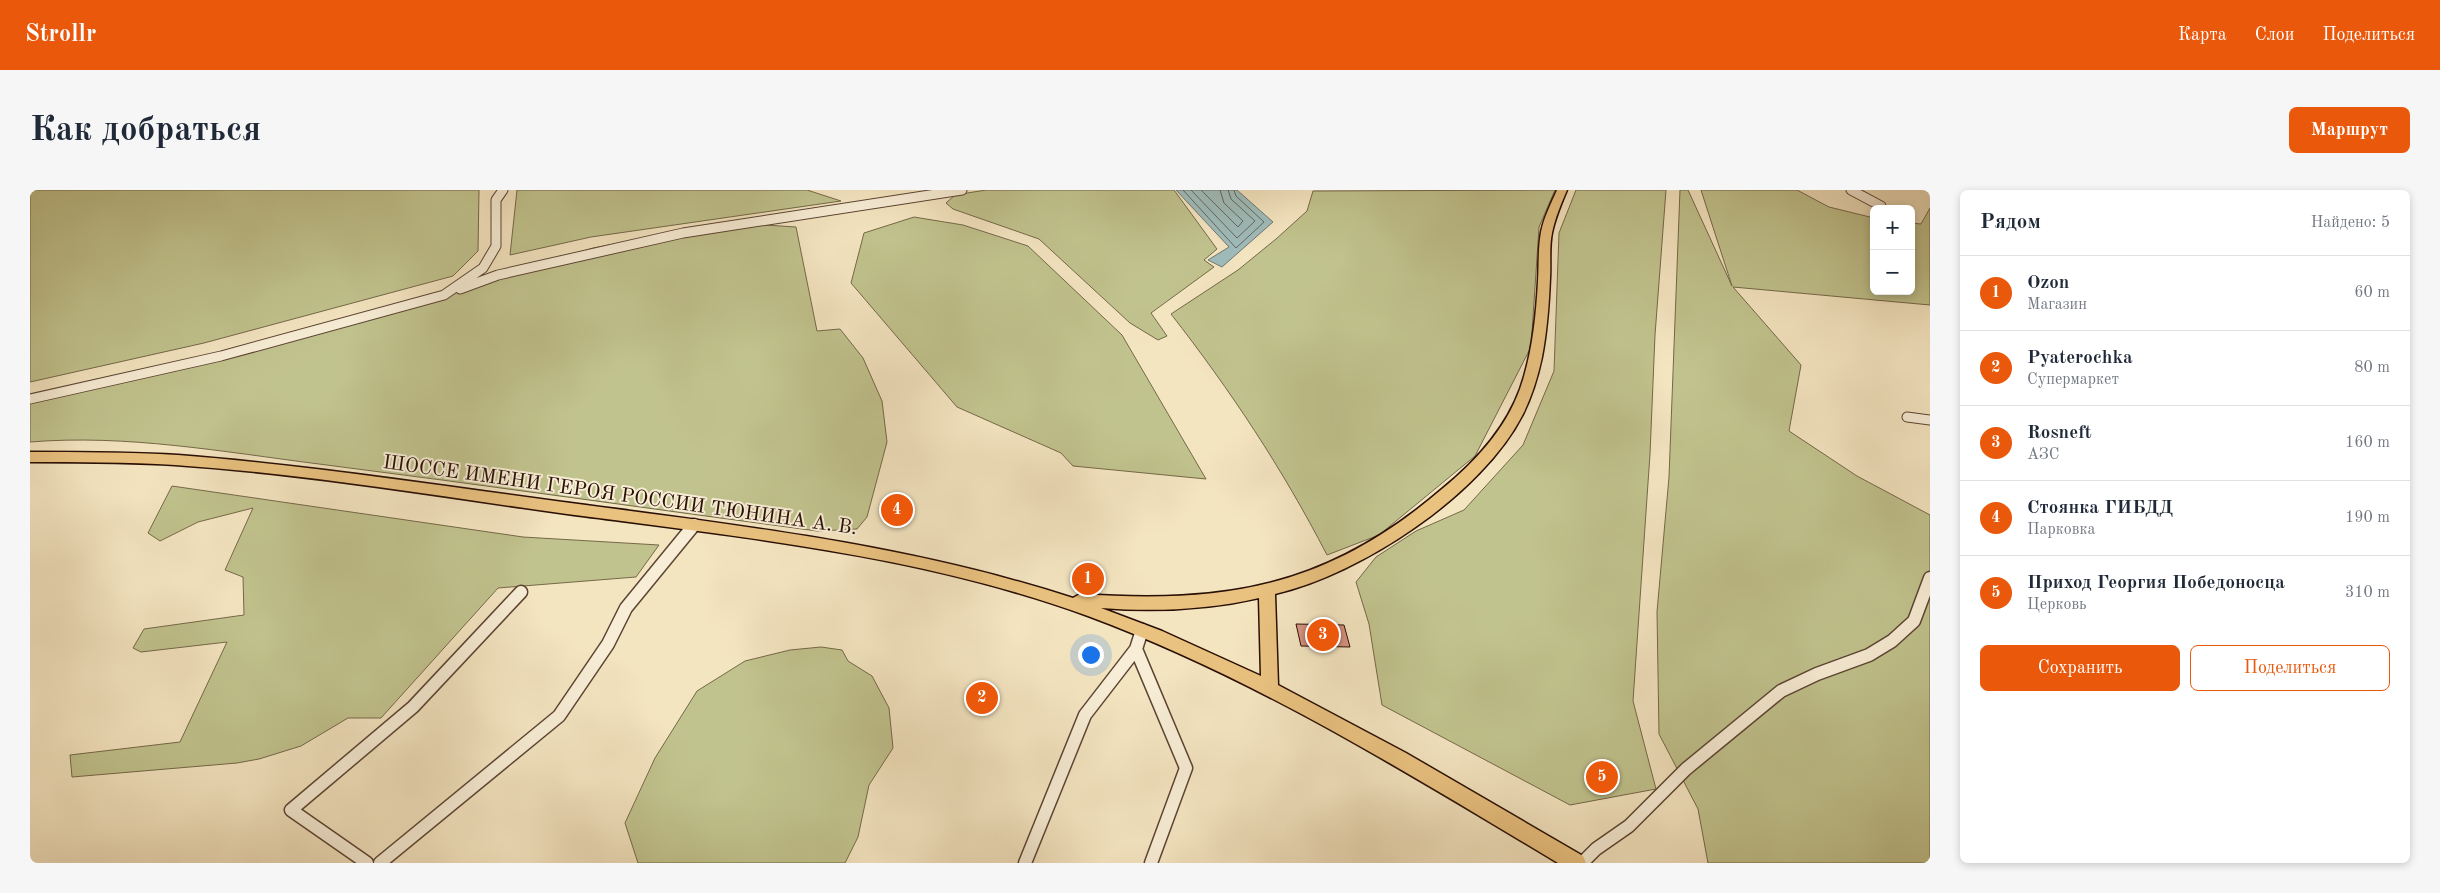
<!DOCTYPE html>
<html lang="ru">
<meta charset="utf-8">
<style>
:root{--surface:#fff;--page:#f6f6f7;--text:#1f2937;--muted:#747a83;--line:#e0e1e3;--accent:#ea580c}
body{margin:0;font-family:"Old Standard TT",serif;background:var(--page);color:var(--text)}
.controls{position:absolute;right:15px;top:15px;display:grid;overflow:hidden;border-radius:8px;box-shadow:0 2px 8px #0003}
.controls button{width:45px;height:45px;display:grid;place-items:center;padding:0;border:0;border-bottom:1px solid var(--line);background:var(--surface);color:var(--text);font:25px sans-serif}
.you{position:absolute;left:1060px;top:464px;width:18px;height:18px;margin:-12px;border:4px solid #fff;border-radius:50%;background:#1a73e8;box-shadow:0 0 0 8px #1a73e833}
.badge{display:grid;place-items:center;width:32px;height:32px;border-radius:50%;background:var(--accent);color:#fff;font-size:16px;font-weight:700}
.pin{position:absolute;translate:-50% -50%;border:2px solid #fff;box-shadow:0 1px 5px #0006}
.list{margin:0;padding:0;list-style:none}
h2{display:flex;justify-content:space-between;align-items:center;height:65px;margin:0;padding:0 20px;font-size:21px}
h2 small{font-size:16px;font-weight:400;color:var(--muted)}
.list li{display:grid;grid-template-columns:32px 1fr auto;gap:15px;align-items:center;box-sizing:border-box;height:75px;padding:0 20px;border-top:1px solid var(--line)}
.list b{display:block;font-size:19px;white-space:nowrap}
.list p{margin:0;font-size:16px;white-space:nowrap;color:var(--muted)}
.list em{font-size:16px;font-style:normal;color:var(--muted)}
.actions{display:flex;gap:10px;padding:15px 20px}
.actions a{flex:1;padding:11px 0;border:1px solid var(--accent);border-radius:8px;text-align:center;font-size:18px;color:var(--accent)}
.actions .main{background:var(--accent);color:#fff}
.map{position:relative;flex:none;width:1900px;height:673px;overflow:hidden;border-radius:8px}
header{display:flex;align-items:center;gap:30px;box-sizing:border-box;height:70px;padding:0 25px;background:var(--accent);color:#fff}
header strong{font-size:24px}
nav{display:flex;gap:28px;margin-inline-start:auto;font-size:18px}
.intro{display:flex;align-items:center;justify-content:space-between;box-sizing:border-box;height:120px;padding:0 30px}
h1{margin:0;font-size:35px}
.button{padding:12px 22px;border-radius:8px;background:var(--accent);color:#fff;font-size:18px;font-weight:700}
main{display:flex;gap:30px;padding:0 30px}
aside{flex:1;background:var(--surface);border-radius:8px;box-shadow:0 2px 8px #0003}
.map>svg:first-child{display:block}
</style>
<header>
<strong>Strollr</strong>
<nav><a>Карта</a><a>Слои</a><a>Поделиться</a></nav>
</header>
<div class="intro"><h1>Как добраться</h1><a class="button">Маршрут</a></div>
<main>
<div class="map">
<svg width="1900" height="673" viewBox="0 0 1900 673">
<rect width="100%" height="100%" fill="#f4e5c1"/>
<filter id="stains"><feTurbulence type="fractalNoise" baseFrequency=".004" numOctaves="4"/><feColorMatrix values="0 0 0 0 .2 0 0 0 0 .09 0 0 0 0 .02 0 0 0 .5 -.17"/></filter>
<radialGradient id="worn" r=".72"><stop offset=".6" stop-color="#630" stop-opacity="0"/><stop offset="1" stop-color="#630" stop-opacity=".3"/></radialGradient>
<path fill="#c1c38e" stroke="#756849" d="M0,0H449L448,61L423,86L174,153L0,192Z
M487,0H777L811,11L561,47L480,65Z
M956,0H1144L1187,59L1174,70L1184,77L1121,123L1137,146L1128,150L1100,133L1009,49L923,19L916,13L925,5Z
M1525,0L1509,37L1501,157L1445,266L1349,345L1297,365C1252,278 1201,201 1141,124L1208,80L1246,49L1277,21L1283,1Z
M1546,0H1636L1625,145L1620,264L1603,511L1626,599L1540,615L1352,515L1339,434L1326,392L1346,367L1386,341L1434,320L1493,255L1524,181L1529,43Z
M1650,0H1658L1702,96L1671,0H1767L1799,17L1844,28V101H1881V33L1891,34L1900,18V115L1703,97L1771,175L1759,241L1827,286L1900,325V673H1678L1668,619L1629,544L1627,422L1639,287Z
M884,27L933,35L998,56L1092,145L1176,289L1043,276L1031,263L927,217L821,93L834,43Z
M735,35L766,37L787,141L810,139L833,168L852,211L857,252L837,327L827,339L787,341C621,319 455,295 289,274C194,262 96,244 0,252V211L193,167L563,58L630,45Z
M142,296L493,347L629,355L606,387L468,398L351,528H318L271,556L229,569L207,573L42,587L40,565L150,552L197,452L111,462L103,458L114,439L214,425L213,387L195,380L223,318L168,332L130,351L118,343Z
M791,457L812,460L818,471L842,486L859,518L863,558L839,595L828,647L815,673H608L595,633L625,568L667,501L715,471L760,460Z"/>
<path fill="#9fbdbc" stroke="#707772" d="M1146,0H1207L1243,32L1192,77L1178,70L1199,57Z"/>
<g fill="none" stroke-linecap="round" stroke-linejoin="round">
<path stroke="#646660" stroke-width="1" d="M1153,0L1206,58L1234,32L1206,6L1204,0
M1161,0L1207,48L1225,31L1201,9L1198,0
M1171,0L1208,37L1213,31L1194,13L1190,0"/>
</g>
<path fill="#d89583" stroke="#290e04" d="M1266,434L1314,435L1320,457L1271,456Z
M1575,578L1584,594L1568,595L1559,579Z"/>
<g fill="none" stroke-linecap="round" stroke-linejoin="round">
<defs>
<path id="minor-far1" d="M1821,0L1851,16
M430,99L468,85L653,43L932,0
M0,209L191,166L414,105L453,78L466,56V10L473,0
M1877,227L1900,230"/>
<path id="minor" d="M1112,440L1106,459L1156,578L1121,673
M337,673L261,620L383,517L491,402
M350,673L529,526L578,454L596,418L664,335
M995,673L1055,525L1106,459
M1552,673L1566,659L1599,636L1656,579L1751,501L1787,484L1839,465L1862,451L1884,431L1900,388"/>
<path id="major" d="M1527,0H1537C1531,14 1525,28 1522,43C1519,57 1521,73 1520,88C1519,114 1517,141 1512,167C1508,186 1502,206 1493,224C1452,305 1331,384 1245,404L1248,495L1376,563L1553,666L1556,673H1528C1376,582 1225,488 1058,426C891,365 712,347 537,324C407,306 276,284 145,275C97,272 48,272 0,272V262C49,262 99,262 148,265C277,275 405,295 533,312C705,335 877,354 1043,408L1050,404C1196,414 1298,397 1412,299C1445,272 1475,240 1490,199C1502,165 1506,128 1508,91C1509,75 1508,58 1511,42C1514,27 1521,14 1527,0ZM1229,408L1231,486L1132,441L1071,418C1124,422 1177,420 1229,408Z"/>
</defs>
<use href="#minor-far1" stroke="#5c4433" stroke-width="11"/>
<use href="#minor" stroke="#5c4433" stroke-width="15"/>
<use href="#major" stroke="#290e04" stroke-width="3"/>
<use href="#minor-far1" stroke="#f8eed7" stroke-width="9"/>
<use href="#minor" stroke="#f8eed7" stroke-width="12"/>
<use href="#major" fill="#eac280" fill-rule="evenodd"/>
</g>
<g text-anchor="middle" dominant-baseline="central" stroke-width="4" stroke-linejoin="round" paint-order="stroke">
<g font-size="20" fill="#290e04" stroke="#f8eed7">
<text transform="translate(590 306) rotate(8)">ШОССЕ ИМЕНИ ГЕРОЯ РОССИИ ТЮНИНА А. В.</text>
</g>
</g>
<rect width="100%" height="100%" filter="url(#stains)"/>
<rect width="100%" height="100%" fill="url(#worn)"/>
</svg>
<div class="controls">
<button>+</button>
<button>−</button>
</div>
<div class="you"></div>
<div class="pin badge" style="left:1058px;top:389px">1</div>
<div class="pin badge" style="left:952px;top:508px">2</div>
<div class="pin badge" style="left:1293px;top:445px">3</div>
<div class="pin badge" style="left:867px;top:320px">4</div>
<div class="pin badge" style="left:1572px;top:587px">5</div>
</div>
<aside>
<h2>Рядом<small>Найдено: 5</small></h2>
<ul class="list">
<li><span class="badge">1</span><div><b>Ozon</b><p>Магазин</p></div><em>60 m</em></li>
<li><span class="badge">2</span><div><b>Pyaterochka</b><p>Супермаркет</p></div><em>80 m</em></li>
<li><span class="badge">3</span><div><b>Rosneft</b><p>АЗС</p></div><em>160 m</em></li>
<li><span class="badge">4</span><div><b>Стоянка ГИБДД</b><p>Парковка</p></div><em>190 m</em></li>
<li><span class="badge">5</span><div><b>Приход Георгия Победоносца</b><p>Церковь</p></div><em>310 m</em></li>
</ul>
<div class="actions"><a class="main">Сохранить</a><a>Поделиться</a></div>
</aside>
</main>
